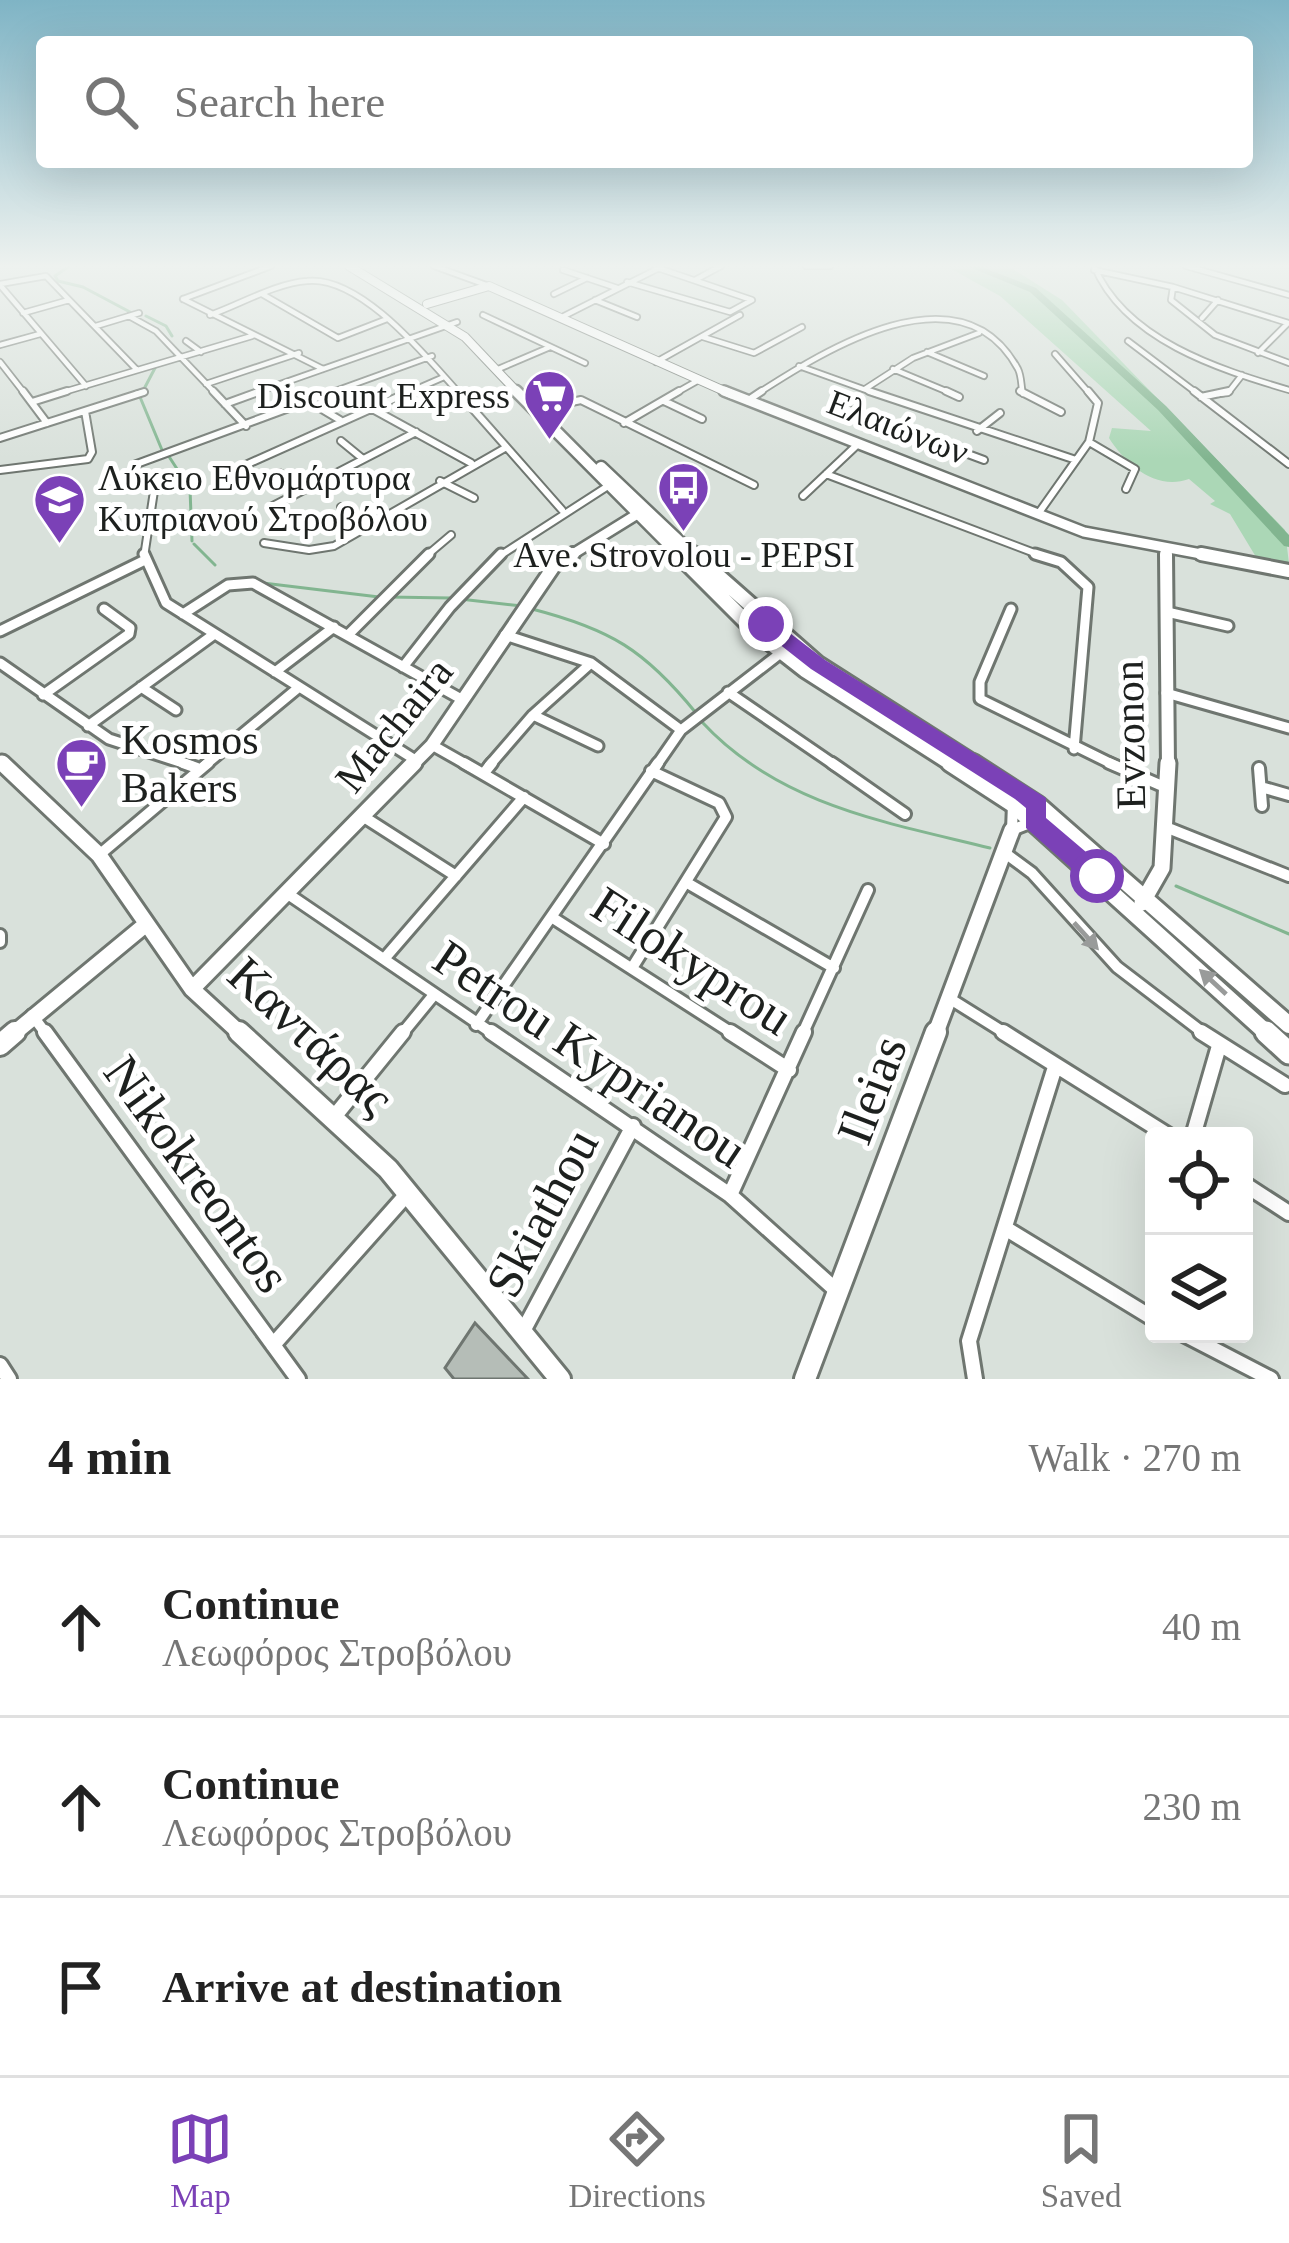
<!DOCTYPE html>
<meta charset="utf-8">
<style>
:root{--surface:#fff;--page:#f6f6f6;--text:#222;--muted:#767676;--line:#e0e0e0;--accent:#7b41b7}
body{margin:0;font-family:Georgia,serif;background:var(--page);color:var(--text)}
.controls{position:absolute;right:36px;bottom:36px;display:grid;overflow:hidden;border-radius:12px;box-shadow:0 12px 48px #0002}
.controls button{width:108px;height:108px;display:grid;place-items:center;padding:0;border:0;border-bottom:3px solid var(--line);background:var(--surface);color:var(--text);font:60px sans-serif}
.stop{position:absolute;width:36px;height:36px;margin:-27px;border:9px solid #7b41b7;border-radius:50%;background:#fff}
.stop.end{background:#7b41b7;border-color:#fff;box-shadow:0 3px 12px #0008}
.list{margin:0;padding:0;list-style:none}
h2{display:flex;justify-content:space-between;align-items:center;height:156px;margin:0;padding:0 48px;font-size:51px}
h2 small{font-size:39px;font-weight:400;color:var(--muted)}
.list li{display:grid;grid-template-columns:78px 1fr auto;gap:36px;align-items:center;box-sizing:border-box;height:180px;padding:0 48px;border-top:3px solid var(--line)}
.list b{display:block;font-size:45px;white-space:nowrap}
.list p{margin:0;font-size:39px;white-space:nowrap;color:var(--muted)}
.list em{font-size:39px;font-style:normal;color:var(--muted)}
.icon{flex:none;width:66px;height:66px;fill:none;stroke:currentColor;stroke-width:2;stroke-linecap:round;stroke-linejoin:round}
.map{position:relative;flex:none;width:1289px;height:1379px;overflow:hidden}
.search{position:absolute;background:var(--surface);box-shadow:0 12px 48px #0002;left:36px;right:36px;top:36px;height:132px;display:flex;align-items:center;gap:30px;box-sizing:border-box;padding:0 42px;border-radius:12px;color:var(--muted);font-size:45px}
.sheet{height:696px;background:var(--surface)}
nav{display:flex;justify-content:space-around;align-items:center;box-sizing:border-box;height:168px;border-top:3px solid var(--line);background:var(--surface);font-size:33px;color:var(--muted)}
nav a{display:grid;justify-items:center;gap:6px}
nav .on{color:var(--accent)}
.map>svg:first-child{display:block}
</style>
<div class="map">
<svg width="1289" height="1379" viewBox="0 0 1289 1379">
<rect width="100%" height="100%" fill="#d9e1db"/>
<path fill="#abd7b6" d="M946,266H1008L1062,300L1285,530L1289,564L1256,557L1230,514L1210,504L1215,501L1189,479C1156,491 1126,465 1109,438L1112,428L1151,431L1000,296Z"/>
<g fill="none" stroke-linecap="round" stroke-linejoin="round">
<path stroke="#82b590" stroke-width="3" d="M69,266L55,276L58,281L83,287L130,312
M146,316L166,326L172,336
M144,389L155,368
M140,397L162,450
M168,455L190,489L192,541
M194,544L215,565
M263,583L379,597
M388,597L451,598
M460,599L522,606
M532,609C610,629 645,650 696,713
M702,722C779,805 885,822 990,848
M1176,886L1289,934"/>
<path fill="#82b590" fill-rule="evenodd" d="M967,266H979L1036,288L1166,406L1289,535V547L1284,546L1158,410L1030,292Z"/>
</g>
<path fill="#b5bdb7" stroke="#6f7671" stroke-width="3" d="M475,1323L528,1379H454L445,1368Z"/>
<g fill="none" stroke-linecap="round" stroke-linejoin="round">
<defs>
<path id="street-far4" d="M434,266L489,286
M806,266H830
M1094,266C1125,340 1218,369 1289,390
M1186,266L1289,295
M563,270L617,288
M1094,270L1173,287L1288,323L1258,353
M695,280L721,266
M627,282L730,312L752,300L658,268
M0,284L46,276L137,370
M0,285L86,386
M1173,287L1171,300L1215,335L1289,363
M262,294L338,338L387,319
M554,294L587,278
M183,299L323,369
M183,299L271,266
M595,300L637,317
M23,313L69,300
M210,315C239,305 276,283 307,281C361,275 428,359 460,394
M483,315L585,363
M129,316L156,331L216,394
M564,316L661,267
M1202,318L1218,300
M96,326L139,313
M703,337L754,353L802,327
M186,341L201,352
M1128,341L1198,394
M0,345L40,334
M927,352L984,376
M1055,354L1090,394
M0,362L25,394
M656,362L740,315
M799,366L877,394
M893,369L953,394
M496,370L550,347
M206,384L299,353
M865,389L913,358L979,333
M57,394L252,336
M136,394L144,392
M252,394L457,322
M327,394L432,356
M405,394L444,377
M674,394L697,381
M757,394C825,350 961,264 1018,369C1022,377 1021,388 1023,394
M1218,394L1228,393L1242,375"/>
<path id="street-far3" d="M23,391L47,423
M213,391L246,426
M457,391L562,510
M869,391L1076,460
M946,391L959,397
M1020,391L1061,412
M1194,391L1289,464
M1201,397L1229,391
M664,401L702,419
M747,401L762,391
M32,402L67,391
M310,402L340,420
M225,404L261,391
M833,404L984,460
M369,407L471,463
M543,408L581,400L754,485
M624,423L679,391
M977,431L1000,413
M0,438L144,392
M341,441L363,459
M1089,442L1135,469L1126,489
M241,467L411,391
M0,470L88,459L92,452L85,411
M279,473L308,487
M826,474L1045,557
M440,481L474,498
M803,496L858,444
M341,507L370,523
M269,508L416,432
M1038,514L1089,442L1098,403L1088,391
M264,543L309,550L334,546L505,448
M144,557L154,491L134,465L335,391
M425,557L451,535
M498,557L608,486"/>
<path id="street-far2" d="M144,554L166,603L417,761
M1035,554L1061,562L1088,587L1074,749
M1011,609L980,682V699L1116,766
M1167,612L1228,626
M183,614L228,585L253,583L463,700
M0,631L143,561
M348,635L429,554
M505,635L591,663L681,730
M0,663L109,739L192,766
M403,667L450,607L501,554
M275,672L334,627
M141,687L176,710
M728,692L836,766
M1166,693L1289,728
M43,695L129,634L130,628L104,609
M533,715L598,746
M88,726L213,635
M432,745L469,766
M204,766L298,688
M489,766L533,715L591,663
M656,766L681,730L782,652"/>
<path id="street-far1" d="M183,763L197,768
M464,763L604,844
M832,763L905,814
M1109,763L1167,788
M1259,768L1262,806
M484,773L492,763
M1261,787L1289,795
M1013,804L1012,830L1032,822
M364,817L456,876
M1168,828L1289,876
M1005,853L1032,873L1117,967L1206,1035
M99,855L208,763
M689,884L834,968
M288,894L495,1035
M553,918L735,1035
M0,935V942
M384,959L524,797
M632,968L726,817L719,803L651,771
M952,1000L1008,1035
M32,1015L47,1035
M476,1025L658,763
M401,1035L433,996
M802,1035L868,890"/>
<path id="street" d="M45,1032L298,1379
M491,1032L730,1195L837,1291
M730,1032L789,1070
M1003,1032L1169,1136
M1201,1032L1285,1085
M334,1117L403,1032
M1193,1136L1219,1046
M1244,1184L1289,1213
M730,1195L804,1032
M1005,1228L1154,1319
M522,1333L633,1126
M1184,1334L1271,1379
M273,1345L408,1193
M0,1365L9,1379
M975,1379L969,1341L1055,1067"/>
<path id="secondary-far4" d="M427,304L489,286L731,394"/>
<path id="secondary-far3" d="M724,391L1084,532L1217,557
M1166,550V557
M568,557L644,510"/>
<path id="secondary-far2" d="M1166,554L1168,766
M1201,554L1289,571
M0,762L5,766
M411,766L432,745L554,566L573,554"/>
<path id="secondary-far1" d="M2,763L99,855L192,989L242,1035
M1142,903L1162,868L1168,763
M192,989L414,763
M12,1035L145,925
M935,1035L1012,830"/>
<path id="secondary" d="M239,1032L388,1169L560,1379
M0,1045L15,1032
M805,1379L936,1032"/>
<path id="primary-far4" d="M349,266L465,337L519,394"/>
<path id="primary-far3" d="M516,391L681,557
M601,467L696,557"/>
<path id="primary-far2" d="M678,554L755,631L805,670L955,766
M693,554L818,664L978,766"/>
<path id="primary-far1" d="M950,763L1013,804L1269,1035
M973,763L1038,805L1289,1025"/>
<path id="primary" d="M1266,1032L1289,1053"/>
</defs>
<use href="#street-far4" stroke="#6f7670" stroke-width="8"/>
<use href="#street-far3" stroke="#6f7670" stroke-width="10"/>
<use href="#street-far2" stroke="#6f7670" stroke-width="15"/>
<use href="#street-far1" stroke="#6f7670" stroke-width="16"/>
<use href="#street" stroke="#6f7670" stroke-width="20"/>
<use href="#secondary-far4" stroke="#6f7670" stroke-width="10"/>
<use href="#secondary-far3" stroke="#6f7670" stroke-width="14"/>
<use href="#secondary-far2" stroke="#6f7670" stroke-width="18"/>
<use href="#secondary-far1" stroke="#6f7670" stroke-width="21"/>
<use href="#secondary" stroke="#6f7670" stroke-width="26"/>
<use href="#primary-far4" stroke="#6f7670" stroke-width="10"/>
<use href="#primary-far3" stroke="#6f7670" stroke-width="15"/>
<use href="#primary-far2" stroke="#6f7670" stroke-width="20"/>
<use href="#primary-far1" stroke="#6f7670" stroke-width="22"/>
<use href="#primary" stroke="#6f7670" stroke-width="27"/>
<use href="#street-far4" stroke="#fff" stroke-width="4.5"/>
<use href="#street-far3" stroke="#fff" stroke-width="6"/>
<use href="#street-far2" stroke="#fff" stroke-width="9"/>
<use href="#street-far1" stroke="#fff" stroke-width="10"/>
<use href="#street" stroke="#fff" stroke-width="14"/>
<use href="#secondary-far4" stroke="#fff" stroke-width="8"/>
<use href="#secondary-far3" stroke="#fff" stroke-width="9"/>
<use href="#secondary-far2" stroke="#fff" stroke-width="12"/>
<use href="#secondary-far1" stroke="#fff" stroke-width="15"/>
<use href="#secondary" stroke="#fff" stroke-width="20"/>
<use href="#primary-far4" stroke="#fff" stroke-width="8"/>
<use href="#primary-far3" stroke="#fff" stroke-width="10"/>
<use href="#primary-far2" stroke="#fff" stroke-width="14"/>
<use href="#primary-far1" stroke="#fff" stroke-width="16"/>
<use href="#primary" stroke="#fff" stroke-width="21"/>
</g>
<defs><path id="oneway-solid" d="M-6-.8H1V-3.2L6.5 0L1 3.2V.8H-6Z" transform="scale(3)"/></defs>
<g fill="#999b9a">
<use href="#oneway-solid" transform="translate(1086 936) rotate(48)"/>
<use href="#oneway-solid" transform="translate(1213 982) rotate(-137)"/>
</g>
<linearGradient id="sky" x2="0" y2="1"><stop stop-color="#7fb4c5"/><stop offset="0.58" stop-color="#eef2ef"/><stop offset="1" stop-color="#eef2ef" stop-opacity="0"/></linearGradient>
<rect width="1289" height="459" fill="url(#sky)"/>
<path fill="#7b41b7" d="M760,620H773L825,660L1046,798V818L1106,869V884H1089L1026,828V808L1015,799L811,669L760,629Z"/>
<defs>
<symbol id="supermarket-pin" viewBox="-11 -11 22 30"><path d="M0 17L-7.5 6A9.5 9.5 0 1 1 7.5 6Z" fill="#7b41b7" stroke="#fff"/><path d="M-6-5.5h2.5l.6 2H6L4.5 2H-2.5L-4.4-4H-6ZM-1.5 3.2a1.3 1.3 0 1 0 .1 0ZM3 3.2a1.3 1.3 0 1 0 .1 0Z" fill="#fff"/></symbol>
<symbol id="bus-pin" viewBox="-11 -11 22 30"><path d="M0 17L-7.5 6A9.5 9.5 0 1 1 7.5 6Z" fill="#7b41b7" stroke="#fff"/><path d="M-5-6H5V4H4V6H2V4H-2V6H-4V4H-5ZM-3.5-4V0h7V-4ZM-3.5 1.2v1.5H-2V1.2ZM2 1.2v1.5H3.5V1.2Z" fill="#fff"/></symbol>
<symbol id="school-pin" viewBox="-11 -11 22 30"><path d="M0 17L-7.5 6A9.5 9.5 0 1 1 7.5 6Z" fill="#7b41b7" stroke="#fff"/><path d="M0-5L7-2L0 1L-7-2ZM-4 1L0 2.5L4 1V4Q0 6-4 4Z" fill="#fff"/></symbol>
<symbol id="cafe-pin" viewBox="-11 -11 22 30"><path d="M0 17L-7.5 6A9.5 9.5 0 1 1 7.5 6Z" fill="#7b41b7" stroke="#fff"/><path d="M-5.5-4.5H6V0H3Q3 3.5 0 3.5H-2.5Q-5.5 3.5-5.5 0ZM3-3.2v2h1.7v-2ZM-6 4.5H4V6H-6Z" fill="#fff"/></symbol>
</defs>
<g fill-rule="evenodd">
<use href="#supermarket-pin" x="520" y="366" width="59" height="81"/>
<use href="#bus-pin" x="654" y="458" width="59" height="81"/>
<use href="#school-pin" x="30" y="470" width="59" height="81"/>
<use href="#cafe-pin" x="52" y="734" width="59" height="81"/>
</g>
<g text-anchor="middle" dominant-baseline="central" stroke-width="10" stroke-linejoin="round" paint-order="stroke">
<g font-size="36" fill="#1d201e" stroke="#fff" text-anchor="end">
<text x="510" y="396">Discount Express</text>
<text x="98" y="478" text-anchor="start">Λύκειο Εθνομάρτυρα<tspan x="98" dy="41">Κυπριανού Στροβόλου</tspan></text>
<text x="684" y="555" text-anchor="middle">Ave. Strovolou - PEPSI</text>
</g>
<g font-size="36" fill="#1d201e" stroke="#fff">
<text transform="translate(898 427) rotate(21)">Ελαιώνων</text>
</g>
<g font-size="42" fill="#1d201e" stroke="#fff">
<text transform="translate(394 725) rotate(-51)">Machaira</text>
<text transform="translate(1130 735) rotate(-91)">Evzonon</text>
</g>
<g font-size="42" fill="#1d201e" stroke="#fff" text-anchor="start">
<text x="121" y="740">Kosmos<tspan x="121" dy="48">Bakers</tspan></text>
</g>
<g font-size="51" fill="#1d201e" stroke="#fff">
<text transform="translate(692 961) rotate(33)">Filokyprou</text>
<text transform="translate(311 1036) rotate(43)">Καντάρας</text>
<text transform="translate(590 1054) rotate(34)">Petrou Kyprianou</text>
<text transform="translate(872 1090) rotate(-69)">Ileias</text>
<text transform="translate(197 1174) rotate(54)">Nikokreontos</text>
<text transform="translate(542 1213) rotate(-62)">Skiathou</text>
</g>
</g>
</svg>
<div class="controls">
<button><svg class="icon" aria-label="locate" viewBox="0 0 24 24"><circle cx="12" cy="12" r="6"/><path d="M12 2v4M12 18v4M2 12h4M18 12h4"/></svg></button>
<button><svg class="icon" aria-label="layers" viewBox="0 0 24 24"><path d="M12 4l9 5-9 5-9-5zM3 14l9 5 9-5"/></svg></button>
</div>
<div class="stop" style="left:1097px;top:876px"></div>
<div class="stop end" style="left:766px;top:624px"></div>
<div class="search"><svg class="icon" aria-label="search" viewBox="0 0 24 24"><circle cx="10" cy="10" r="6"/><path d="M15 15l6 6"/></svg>Search here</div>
</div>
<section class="sheet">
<h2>4 min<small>Walk · 270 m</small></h2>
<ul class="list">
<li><svg class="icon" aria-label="ahead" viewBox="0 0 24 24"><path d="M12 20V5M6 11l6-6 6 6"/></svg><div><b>Continue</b><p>Λεωφόρος Στροβόλου</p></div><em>40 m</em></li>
<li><svg class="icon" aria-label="ahead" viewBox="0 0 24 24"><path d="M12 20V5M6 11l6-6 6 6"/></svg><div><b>Continue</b><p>Λεωφόρος Στροβόλου</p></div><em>230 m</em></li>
<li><svg class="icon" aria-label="arrive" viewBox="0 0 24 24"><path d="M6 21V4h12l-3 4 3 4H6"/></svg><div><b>Arrive at destination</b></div></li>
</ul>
</section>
<nav>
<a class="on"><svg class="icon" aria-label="map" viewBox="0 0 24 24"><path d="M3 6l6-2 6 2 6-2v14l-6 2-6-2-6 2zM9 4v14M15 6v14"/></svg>Map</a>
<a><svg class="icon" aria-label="directions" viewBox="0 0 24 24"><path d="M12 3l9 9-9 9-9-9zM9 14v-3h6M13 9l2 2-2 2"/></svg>Directions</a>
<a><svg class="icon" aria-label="saved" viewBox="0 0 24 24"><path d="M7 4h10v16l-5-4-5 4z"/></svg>Saved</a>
</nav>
